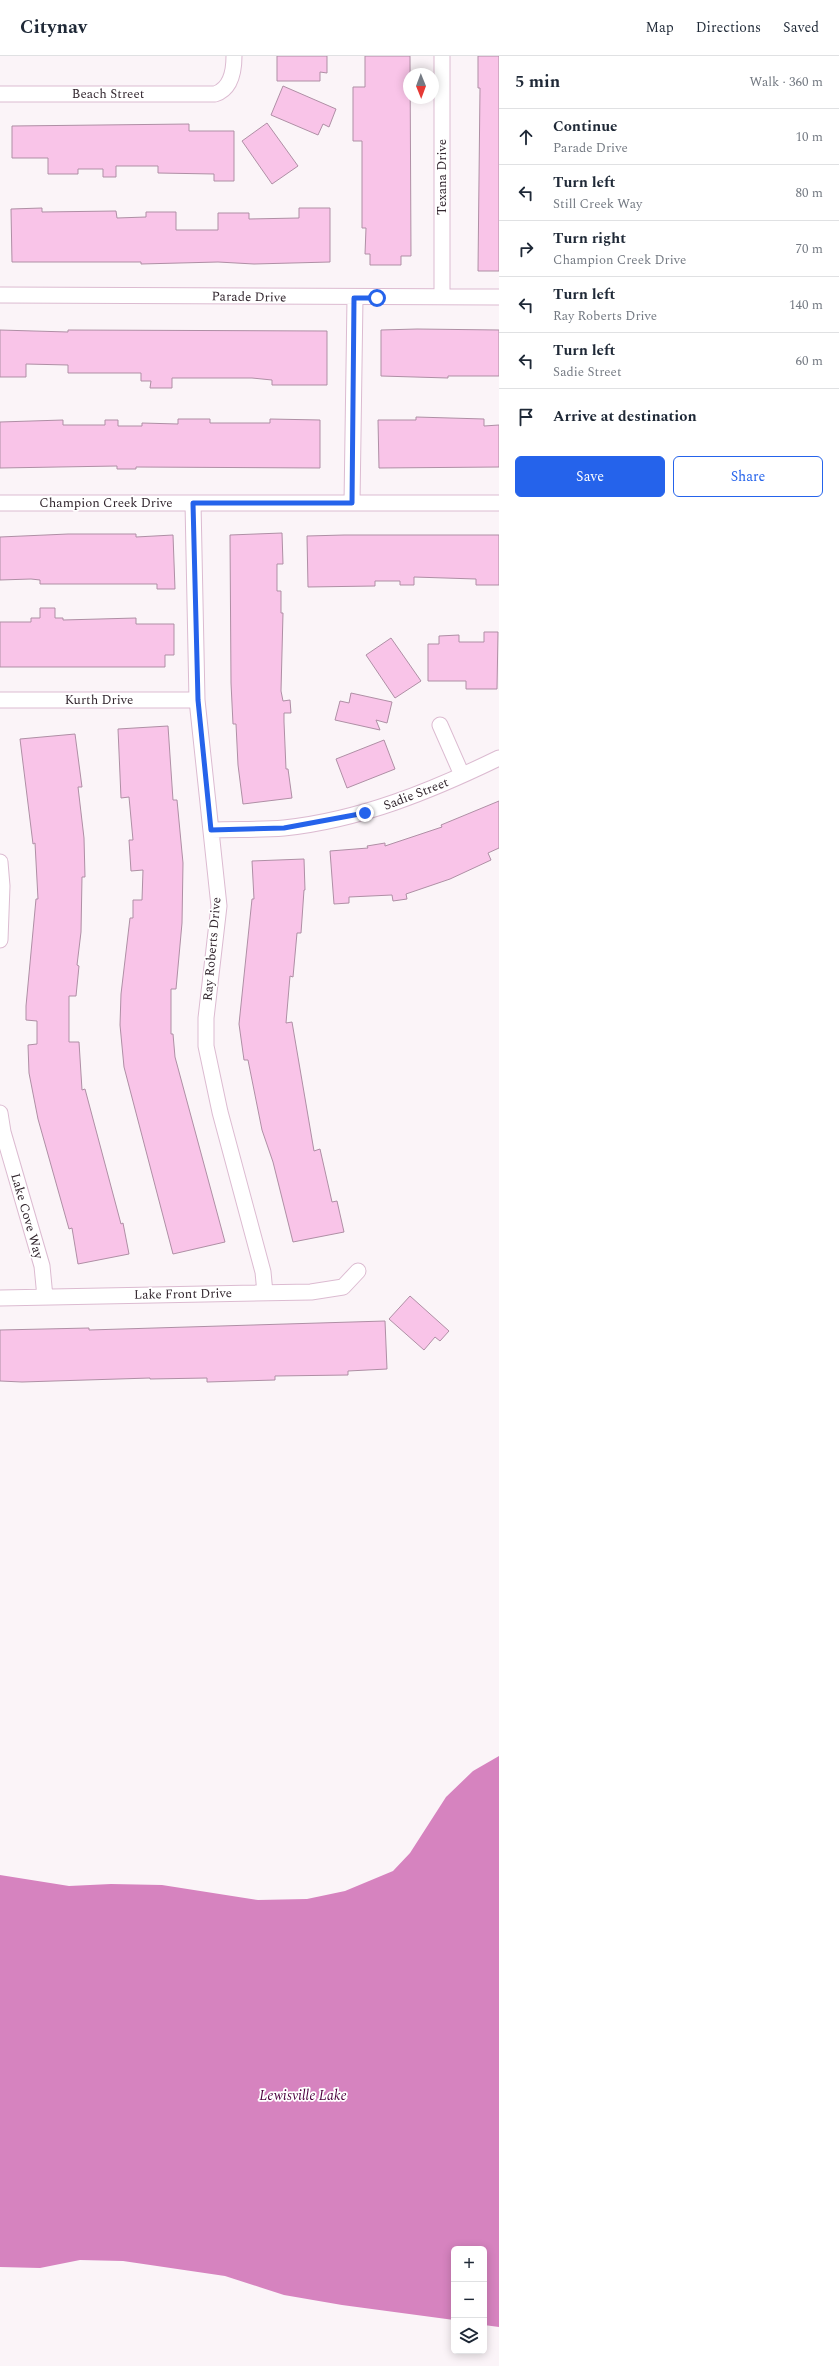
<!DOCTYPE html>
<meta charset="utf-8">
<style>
:root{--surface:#fff;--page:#f2f2f3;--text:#1f2937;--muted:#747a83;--line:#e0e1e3;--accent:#2563eb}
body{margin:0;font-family:Spectral,serif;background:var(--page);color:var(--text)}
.controls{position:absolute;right:12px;bottom:12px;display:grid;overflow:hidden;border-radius:6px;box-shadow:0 2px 10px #0003}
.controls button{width:36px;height:36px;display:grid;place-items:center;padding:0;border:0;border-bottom:1px solid var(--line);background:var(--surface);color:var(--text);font:20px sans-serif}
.compass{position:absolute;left:403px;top:12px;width:36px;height:36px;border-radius:50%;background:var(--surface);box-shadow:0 2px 10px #0003;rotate:179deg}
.stop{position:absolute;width:12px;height:12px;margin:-9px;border:3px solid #2563eb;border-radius:50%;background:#fff}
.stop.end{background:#2563eb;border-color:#fff;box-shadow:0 1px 4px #0008}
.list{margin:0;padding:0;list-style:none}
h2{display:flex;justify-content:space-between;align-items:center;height:52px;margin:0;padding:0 16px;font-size:17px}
h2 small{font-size:13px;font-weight:400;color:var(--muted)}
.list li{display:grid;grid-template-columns:26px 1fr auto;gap:12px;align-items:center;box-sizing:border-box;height:56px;padding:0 16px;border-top:1px solid var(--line)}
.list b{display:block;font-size:15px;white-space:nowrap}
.list p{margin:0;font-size:13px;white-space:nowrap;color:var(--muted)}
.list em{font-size:13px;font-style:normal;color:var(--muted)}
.actions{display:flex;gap:8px;padding:12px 16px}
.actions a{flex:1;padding:9px 0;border:1px solid var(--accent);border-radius:6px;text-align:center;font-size:14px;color:var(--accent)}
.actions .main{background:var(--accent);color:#fff}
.icon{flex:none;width:22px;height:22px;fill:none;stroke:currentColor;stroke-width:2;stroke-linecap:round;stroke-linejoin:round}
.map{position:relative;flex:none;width:499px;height:2310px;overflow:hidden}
header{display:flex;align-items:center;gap:24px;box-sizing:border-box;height:56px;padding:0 20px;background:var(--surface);border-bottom:1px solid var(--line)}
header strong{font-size:19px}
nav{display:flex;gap:22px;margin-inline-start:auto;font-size:14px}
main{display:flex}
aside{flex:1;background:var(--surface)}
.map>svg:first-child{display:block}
</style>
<header>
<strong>Citynav</strong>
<nav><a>Map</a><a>Directions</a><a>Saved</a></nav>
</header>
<main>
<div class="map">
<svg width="499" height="2310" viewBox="0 0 499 2310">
<rect width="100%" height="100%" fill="#fbf4f8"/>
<path fill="#d683bf" d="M499,1700V2271L484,2269V2193H454V2264L342,2249L284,2239L225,2220L123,2205L80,2204L40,2212L0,2211V1819L69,1830L111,1828L162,1829L258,1844L307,1843L345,1835L393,1815L410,1797L446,1741L473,1715Z"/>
<path fill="#f9c4e8" stroke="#af8fa5" d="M277,0H327V17L320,16V25H277Z
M365,0H410L411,200H401V209H370V198H365L366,172H362V85H353V31H365Z
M478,0H499V215H478L480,32H478Z
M283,30L336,53L329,71L323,68L318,79L271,59Z
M267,67L298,110L272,128L242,85Z
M189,68V75H234V125H214V118L158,117V110H116V121H103V113H78V118H48V102H12V70Z
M42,152V156L116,155L117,162L146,161V156H176V174H218V157H249V163L299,162V152H330V206L254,208L218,206L141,208V206H12L11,153Z
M417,273L499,274V320H448V322L381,320V274Z
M0,274L68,276V274L327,275V329H272V324L252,322H172V332H150L151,325H141V317H68V309L26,308V321H0Z
M416,361L484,363V370L499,369V411L379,412L378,364H416Z
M178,363H210V367H270V363L320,364V412L136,411V413H117V410L0,412V366L63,364V369H105V364H118V370H142V367L178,368Z
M282,477L283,508H277V535H281V557H283L281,635L283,645L290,644L291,657H284V666L286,713H288L292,742L243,748L238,709L236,668H233L231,627L230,479Z
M68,478H136V481L173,479L175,533H157V528H40V524L31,523L0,524V481Z
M344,479H499V529H476V523L414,521V529H400V525H375V530L308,531L307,480Z
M40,552H55V562H63V564L136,562V568H174V599H165V611H0V566H31V562H40Z
M484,576H498L497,633H466V625H428V588H439V580L459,579V586H484Z
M391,582L421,625L395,642L366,599Z
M351,637L392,646L387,667L376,664L380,674L335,664L340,645L349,647Z
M168,670L173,744H177L183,807L182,867L176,933H171V978H173L175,1001L225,1186L173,1198L124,1011L120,969L121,938L130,862H133V844H142L143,814L131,815L129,784H133L129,741L121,742L118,673Z
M75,678L82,731H78L84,782L85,821H82L81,876L77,909L79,910L76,940H69V986H79L82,1034L85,1033L121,1168L123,1167L129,1198L78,1208L72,1172L69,1173L38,1063L29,1017L28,989L37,988V965L26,964V950L36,843H38L35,787L33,788L20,683Z
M384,684L395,713L347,732L336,703Z
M499,745V792L488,797L491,804L450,823L406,838L407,843L393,845L392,839L349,841V847L334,848L330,795L368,792L367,790L385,787V790L442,771L441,769Z
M304,803L305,834H304L301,877H297L293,921L290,920L286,967L292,966L314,1095L320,1093L332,1146L337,1145L344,1176L293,1186L273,1106L262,1074L248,1004H244L239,968L252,843H254L252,805Z
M410,1240L449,1275L440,1285L435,1281L424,1294L389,1263Z
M385,1265L387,1313L348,1315V1319L275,1320V1324L207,1326V1322L150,1323V1322L22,1326L0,1325V1274L89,1272V1274Z"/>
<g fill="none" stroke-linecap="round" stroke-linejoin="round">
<defs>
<path id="street" d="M0,38H215C231,33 234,15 234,0
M0,239L499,241
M442,241V0
M0,447H499
M193,447L197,644L219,850L206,962V990L220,1056L263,1216L265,1237
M352,447L355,242
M0,644H197
M440,669L462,719
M211,774C235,773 260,774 284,772C360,764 431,735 499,702
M0,806L2,830L0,884
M0,1057L3,1076L42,1210L45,1241
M0,1242L311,1236L343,1231L358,1215"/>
</defs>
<use href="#street" stroke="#dcbbd1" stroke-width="17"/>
<use href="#street" stroke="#fff" stroke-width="15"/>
</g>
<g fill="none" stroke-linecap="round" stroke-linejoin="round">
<path stroke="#2563eb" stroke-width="5" d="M365,757L284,772L211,774L198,644L193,447H352L354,242H377"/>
</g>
<g text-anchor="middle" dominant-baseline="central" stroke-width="3.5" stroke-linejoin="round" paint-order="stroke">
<g font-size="13" fill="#32262e" stroke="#fff">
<text x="108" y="38">Beach Street</text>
<text transform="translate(442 121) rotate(-90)">Texana Drive</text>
<text transform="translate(249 241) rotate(1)">Parade Drive</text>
<text x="106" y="447">Champion Creek Drive</text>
<text x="99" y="644">Kurth Drive</text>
<text transform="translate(416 738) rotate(-21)">Sadie Street</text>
<text transform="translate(212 893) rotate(-85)">Ray Roberts Drive</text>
<text transform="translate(27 1160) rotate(74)">Lake Cove Way</text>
<text transform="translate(183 1238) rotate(-1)">Lake Front Drive</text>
</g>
<g font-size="14" font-style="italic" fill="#4c003e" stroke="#fff">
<text x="303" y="2039">Lewisville Lake</text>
</g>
</g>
</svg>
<div class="controls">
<button>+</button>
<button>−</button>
<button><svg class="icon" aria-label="layers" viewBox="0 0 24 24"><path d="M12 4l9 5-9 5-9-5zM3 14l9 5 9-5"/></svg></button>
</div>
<svg class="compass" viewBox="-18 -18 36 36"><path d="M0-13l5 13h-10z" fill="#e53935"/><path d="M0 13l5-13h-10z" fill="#747a83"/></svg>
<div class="stop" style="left:377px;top:242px"></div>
<div class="stop end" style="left:365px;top:757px"></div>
</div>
<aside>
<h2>5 min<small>Walk · 360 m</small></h2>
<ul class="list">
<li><svg class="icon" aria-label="ahead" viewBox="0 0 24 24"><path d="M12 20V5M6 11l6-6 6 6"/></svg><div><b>Continue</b><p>Parade Drive</p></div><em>10 m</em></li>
<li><svg class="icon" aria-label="left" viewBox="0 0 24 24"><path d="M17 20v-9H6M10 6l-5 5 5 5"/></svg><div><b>Turn left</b><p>Still Creek Way</p></div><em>80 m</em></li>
<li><svg class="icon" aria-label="right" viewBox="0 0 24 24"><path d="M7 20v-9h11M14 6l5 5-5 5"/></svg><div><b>Turn right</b><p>Champion Creek Drive</p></div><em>70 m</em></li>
<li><svg class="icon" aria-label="left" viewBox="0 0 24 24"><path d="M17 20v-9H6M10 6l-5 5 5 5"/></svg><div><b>Turn left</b><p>Ray Roberts Drive</p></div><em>140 m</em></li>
<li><svg class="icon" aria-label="left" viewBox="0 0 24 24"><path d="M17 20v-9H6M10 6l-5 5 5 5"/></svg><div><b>Turn left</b><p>Sadie Street</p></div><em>60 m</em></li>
<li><svg class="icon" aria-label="arrive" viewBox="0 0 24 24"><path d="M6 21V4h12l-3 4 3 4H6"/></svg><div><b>Arrive at destination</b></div></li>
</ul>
<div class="actions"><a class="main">Save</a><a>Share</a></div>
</aside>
</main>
